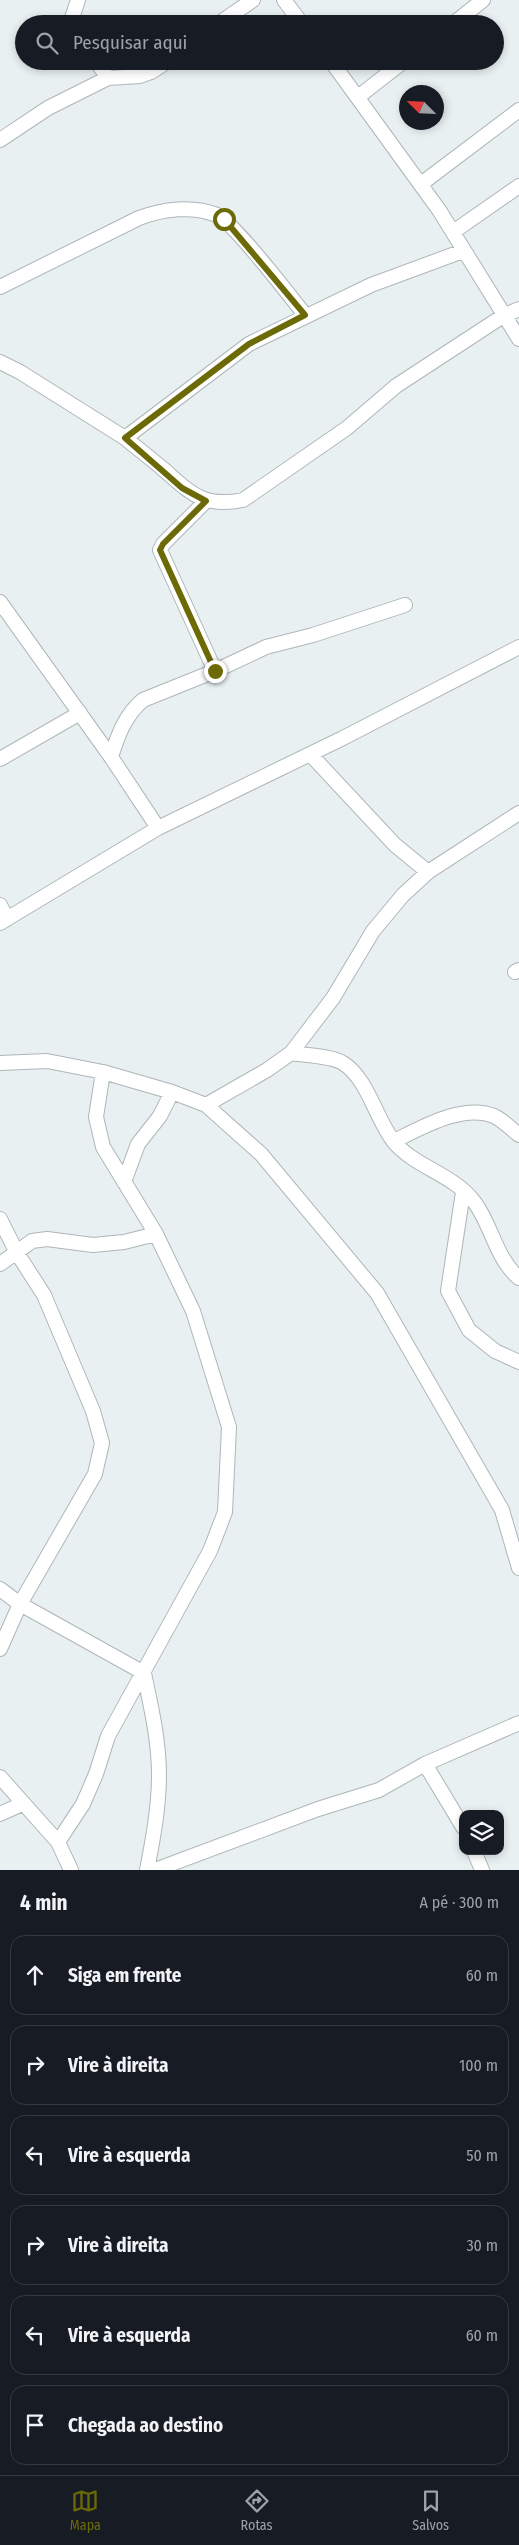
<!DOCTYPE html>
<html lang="pt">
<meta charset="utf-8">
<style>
:root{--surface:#171b24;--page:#20242c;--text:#f1f3f6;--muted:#9ea1a6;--line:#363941;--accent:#6c6a07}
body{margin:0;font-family:"Fira Sans Condensed",sans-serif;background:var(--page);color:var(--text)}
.controls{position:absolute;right:15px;bottom:15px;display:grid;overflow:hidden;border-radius:10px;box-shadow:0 2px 8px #0003}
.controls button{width:45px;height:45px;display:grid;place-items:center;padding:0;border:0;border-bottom:1px solid var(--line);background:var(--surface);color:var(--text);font:25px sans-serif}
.compass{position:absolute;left:399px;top:85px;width:45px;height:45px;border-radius:50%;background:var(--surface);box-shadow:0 2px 8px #0003;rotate:294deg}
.stop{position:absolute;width:15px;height:15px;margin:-11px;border:4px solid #6c6a07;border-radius:50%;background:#fff}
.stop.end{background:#6c6a07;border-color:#fff;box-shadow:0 1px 5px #0008}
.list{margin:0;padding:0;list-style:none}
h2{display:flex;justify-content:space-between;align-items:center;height:65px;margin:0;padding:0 20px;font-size:21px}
h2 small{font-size:16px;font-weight:400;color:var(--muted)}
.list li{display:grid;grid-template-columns:32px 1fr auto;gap:15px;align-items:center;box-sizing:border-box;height:80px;margin:0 10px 10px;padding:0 10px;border:1px solid var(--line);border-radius:15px}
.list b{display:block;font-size:19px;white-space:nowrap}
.list em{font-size:16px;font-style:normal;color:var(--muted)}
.icon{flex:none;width:28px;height:28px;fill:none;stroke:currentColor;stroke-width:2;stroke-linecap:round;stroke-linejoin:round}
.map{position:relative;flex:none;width:519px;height:1870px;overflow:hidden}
.search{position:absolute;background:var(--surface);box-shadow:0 2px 8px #0003;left:15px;right:15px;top:15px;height:55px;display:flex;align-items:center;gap:12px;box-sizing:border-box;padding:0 18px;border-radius:28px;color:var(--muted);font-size:19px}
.sheet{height:605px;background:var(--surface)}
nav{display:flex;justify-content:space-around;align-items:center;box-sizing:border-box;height:70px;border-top:1px solid var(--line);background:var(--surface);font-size:14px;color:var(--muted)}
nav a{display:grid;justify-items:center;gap:2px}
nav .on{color:var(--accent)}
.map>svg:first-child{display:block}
</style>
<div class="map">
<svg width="519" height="1870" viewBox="0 0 519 1870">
<rect width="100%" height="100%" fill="#e8f0f2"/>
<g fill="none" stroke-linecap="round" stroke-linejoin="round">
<defs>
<path id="minor" d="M284,0L302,24
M70,24L78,0
M218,24L253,0
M453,24L483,0
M96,61L108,78
M331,61L439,210L519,339
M358,97L404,61
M0,140L48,108L108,78L140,76L151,72L168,61
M421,184L519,110
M453,232L519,186
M0,287L139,218C163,209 192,205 217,215C234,223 290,296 305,315
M0,362L20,372L125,438L249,344L371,285L463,251
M125,438C137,448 150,458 162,468C191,493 202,508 243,500L347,428L396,386L503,316L519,309
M0,602L111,757L158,828
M215,671L266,647L313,635L405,605
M310,754L395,845L428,872
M111,757C118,735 125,715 143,700L215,671L160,550L163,544L206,501
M0,759L80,713
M0,905L7,919
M0,923L158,828L343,738L519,647
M515,972L519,970
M291,1053C304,1055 333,1056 343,1063C369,1080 375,1118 394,1142C416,1168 454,1174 475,1203C492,1226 496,1259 519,1278
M0,1063L47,1061L103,1072L172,1092L206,1105L261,1154L377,1293L502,1510L519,1568
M206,1105L267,1070L291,1053L333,998L373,931L403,895L428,872L519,813
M394,1141C421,1128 463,1103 494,1116C503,1120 511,1129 519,1135
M124,1182L138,1144L160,1116L172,1092
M463,1192L448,1291L469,1330L495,1351L519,1362
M0,1219L17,1253L44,1295L93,1411L102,1443L95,1474L20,1604L0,1649
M0,1264L32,1241L47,1239L93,1245L124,1242L156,1234
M0,1589L20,1604L144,1673C151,1707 159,1740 159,1775C159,1807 153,1839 147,1870
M425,1764L463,1827
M0,1777L58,1842L71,1870
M0,1814L22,1804
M58,1842L83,1804L96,1774L108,1736L210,1551L225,1512L229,1427L193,1311L156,1234L103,1147L96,1117L103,1072
M474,1851L482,1870
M155,1870L318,1809L379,1790L425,1764L519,1723"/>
</defs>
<use href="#minor" stroke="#afb6b8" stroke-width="16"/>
<use href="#minor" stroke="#fff" stroke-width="14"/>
</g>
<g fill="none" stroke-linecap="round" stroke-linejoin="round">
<path stroke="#6c6a07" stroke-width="6" d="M215,671L160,550L163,544L206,501L182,488L125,438L249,344L305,315L224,219"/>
</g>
</svg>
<div class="controls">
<button><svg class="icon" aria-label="layers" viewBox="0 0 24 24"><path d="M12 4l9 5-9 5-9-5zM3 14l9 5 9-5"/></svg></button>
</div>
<svg class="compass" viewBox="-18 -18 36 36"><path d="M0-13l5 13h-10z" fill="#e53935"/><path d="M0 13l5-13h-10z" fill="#9ea1a6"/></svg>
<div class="stop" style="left:224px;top:219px"></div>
<div class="stop end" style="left:215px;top:671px"></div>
<div class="search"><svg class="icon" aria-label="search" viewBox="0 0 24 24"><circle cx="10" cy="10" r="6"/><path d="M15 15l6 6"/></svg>Pesquisar aqui</div>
</div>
<section class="sheet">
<h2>4 min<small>A pé · 300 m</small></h2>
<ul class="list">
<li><svg class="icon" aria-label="ahead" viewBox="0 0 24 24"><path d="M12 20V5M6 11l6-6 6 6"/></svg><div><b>Siga em frente</b></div><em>60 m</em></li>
<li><svg class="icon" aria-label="right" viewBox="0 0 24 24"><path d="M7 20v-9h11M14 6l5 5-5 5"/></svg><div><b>Vire à direita</b></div><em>100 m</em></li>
<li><svg class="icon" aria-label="left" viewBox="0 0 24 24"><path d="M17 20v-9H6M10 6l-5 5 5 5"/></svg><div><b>Vire à esquerda</b></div><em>50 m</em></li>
<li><svg class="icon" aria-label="right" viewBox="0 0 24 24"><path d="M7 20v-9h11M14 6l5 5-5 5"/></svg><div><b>Vire à direita</b></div><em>30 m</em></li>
<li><svg class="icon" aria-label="left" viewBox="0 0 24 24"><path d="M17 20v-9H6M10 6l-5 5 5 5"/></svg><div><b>Vire à esquerda</b></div><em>60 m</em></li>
<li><svg class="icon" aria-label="arrive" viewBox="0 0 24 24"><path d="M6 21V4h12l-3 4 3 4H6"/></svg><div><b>Chegada ao destino</b></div></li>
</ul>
</section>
<nav>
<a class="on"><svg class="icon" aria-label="map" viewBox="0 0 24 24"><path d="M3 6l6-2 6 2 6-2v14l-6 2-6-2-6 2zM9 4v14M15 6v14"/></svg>Mapa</a>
<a><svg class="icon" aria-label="directions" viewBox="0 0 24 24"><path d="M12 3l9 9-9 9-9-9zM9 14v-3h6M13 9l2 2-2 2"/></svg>Rotas</a>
<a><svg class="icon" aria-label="saved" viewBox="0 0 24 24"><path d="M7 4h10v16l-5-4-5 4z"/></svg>Salvos</a>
</nav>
